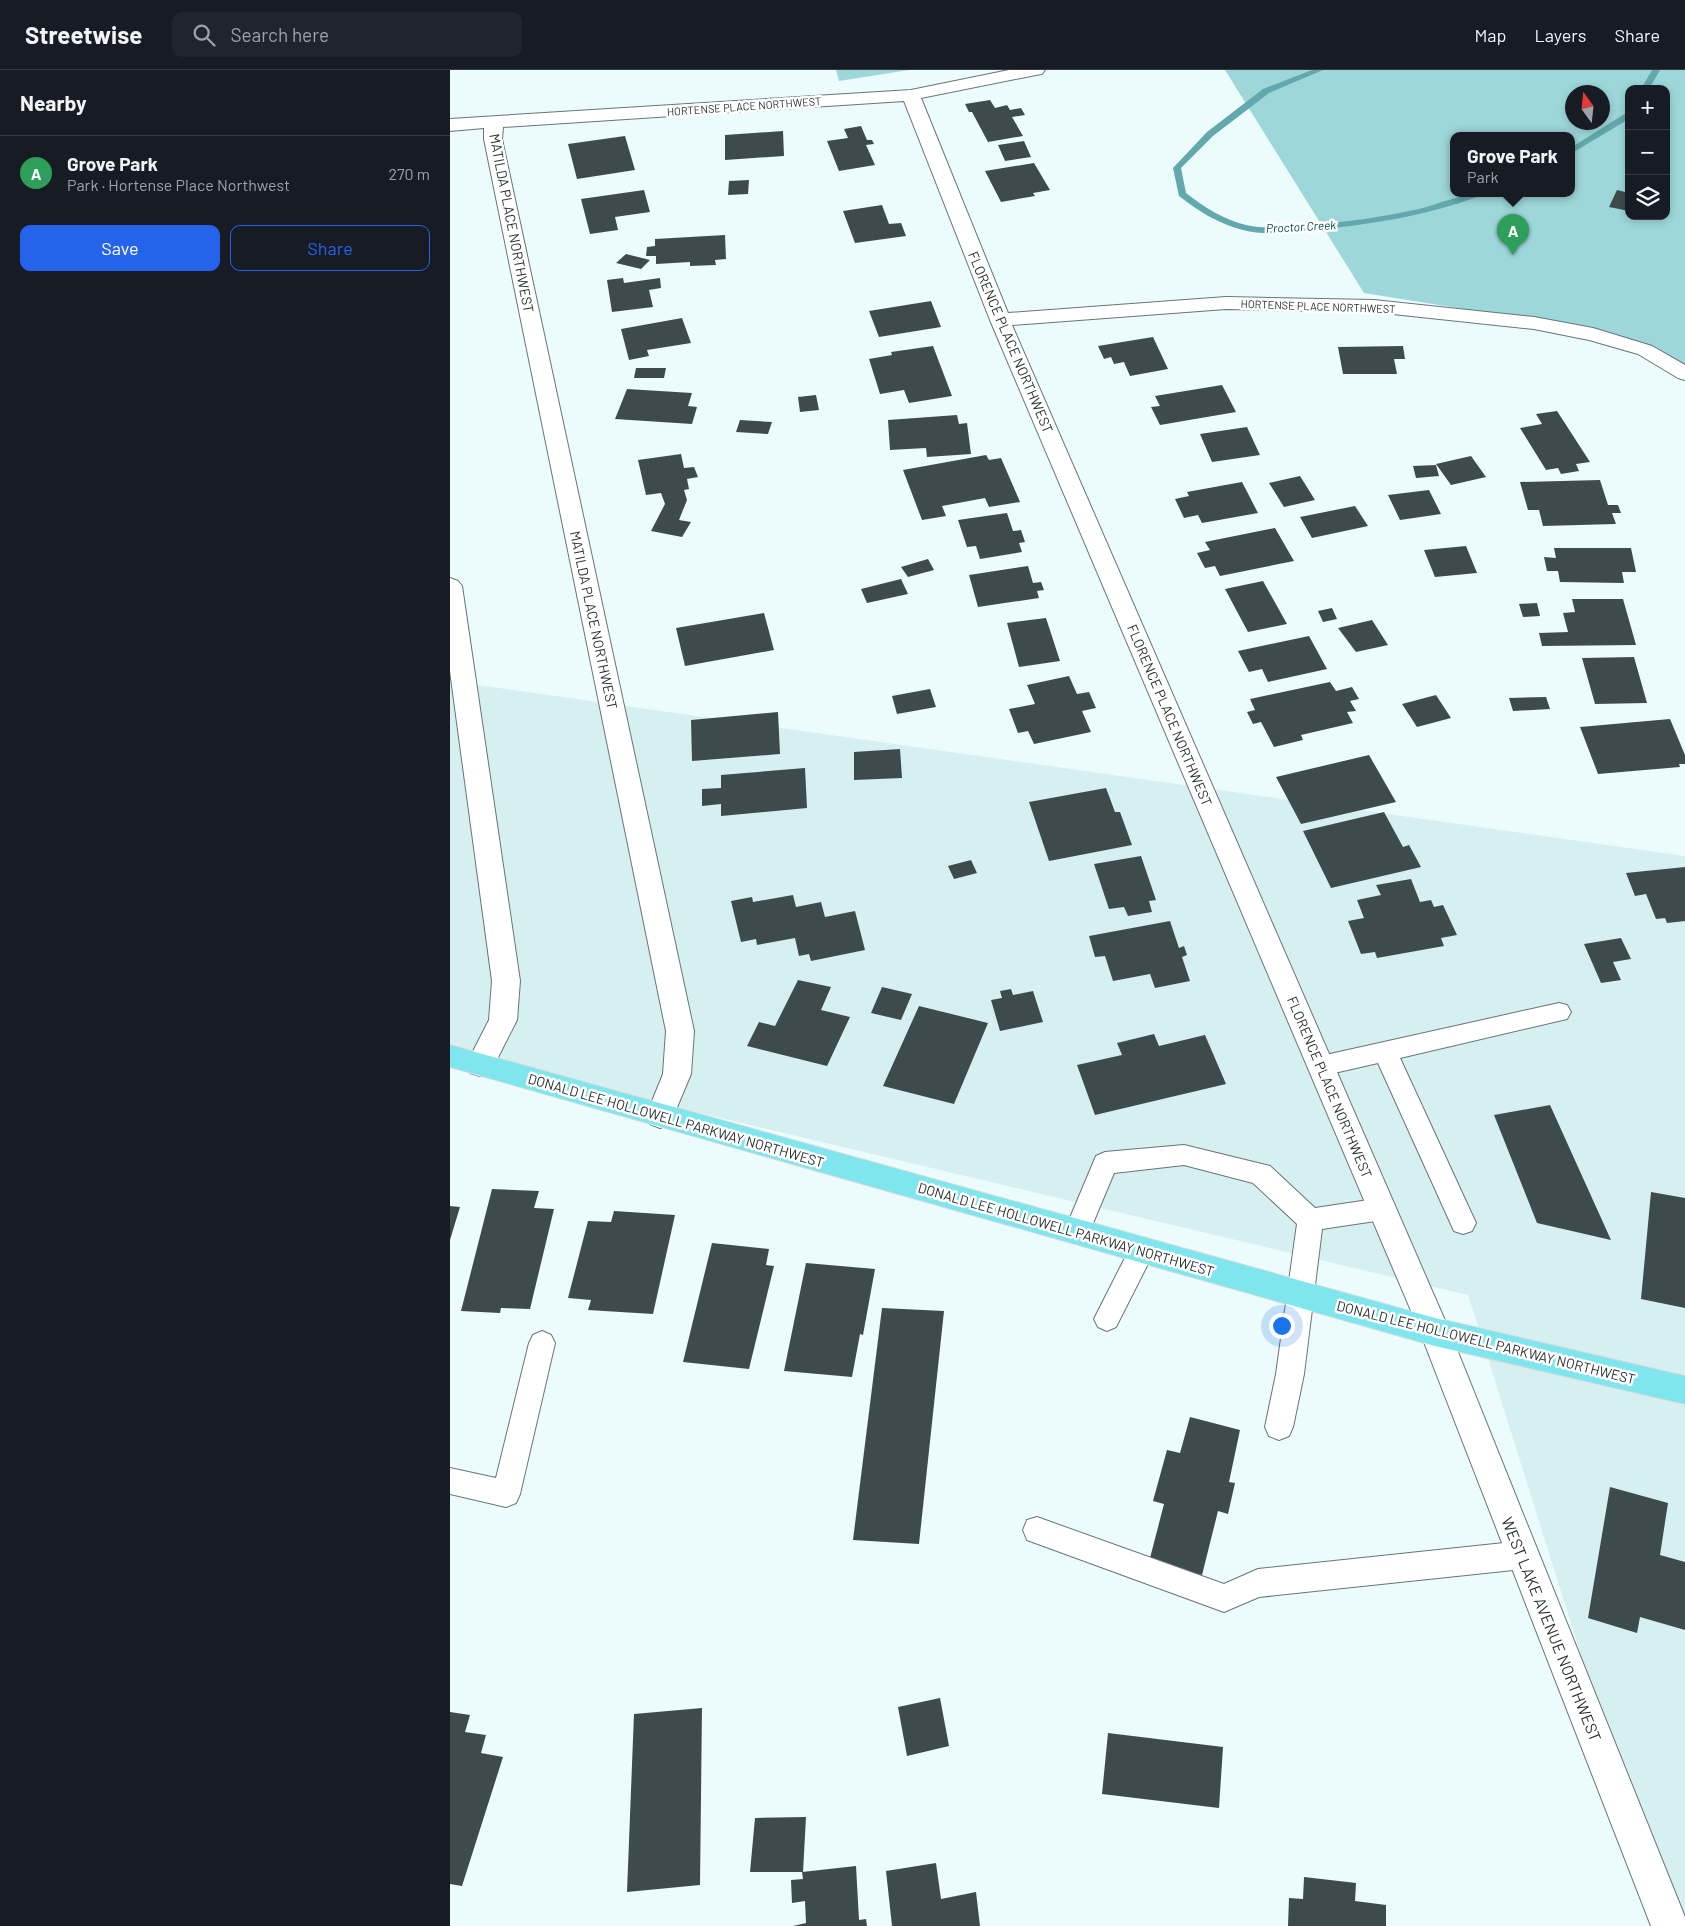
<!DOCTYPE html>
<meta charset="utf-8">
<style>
:root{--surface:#171b24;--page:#20242c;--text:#f1f3f6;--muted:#9ea1a6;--line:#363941;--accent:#2563eb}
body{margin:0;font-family:Barlow,sans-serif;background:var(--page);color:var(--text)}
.controls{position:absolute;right:15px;top:15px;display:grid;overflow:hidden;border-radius:10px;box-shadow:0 2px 8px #0003}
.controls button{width:45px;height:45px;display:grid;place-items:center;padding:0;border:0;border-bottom:1px solid var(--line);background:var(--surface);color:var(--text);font:25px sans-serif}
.compass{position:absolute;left:1115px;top:15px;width:45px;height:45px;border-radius:50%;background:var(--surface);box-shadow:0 2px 8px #0003;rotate:345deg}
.you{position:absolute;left:831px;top:1255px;width:18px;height:18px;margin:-12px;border:4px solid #fff;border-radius:50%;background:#1a73e8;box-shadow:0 0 0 8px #1a73e833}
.badge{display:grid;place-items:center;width:32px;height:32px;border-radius:50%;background:var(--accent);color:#fff;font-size:16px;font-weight:700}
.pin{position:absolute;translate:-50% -41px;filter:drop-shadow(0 1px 2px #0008)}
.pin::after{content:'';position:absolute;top:26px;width:18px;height:15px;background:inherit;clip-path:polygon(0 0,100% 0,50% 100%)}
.popup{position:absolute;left:1000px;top:62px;width:125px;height:65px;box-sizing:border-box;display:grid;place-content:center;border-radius:10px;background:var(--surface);filter:drop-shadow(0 1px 4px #0005);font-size:16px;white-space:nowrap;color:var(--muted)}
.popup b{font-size:19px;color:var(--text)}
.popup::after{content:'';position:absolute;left:50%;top:100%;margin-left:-10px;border:10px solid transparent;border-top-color:var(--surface)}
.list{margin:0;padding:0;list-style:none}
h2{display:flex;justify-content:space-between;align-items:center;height:65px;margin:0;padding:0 20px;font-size:21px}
h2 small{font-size:16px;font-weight:400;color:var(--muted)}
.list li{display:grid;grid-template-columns:32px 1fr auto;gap:15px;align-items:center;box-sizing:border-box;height:75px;padding:0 20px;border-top:1px solid var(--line)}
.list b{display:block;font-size:19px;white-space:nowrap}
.list p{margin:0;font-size:16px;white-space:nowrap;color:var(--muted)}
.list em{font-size:16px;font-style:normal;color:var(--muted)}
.actions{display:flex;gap:10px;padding:15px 20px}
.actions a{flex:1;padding:11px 0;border:1px solid var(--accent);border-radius:10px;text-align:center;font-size:18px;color:var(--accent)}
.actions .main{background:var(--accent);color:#fff}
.icon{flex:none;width:28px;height:28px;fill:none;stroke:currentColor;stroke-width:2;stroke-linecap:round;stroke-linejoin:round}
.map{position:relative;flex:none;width:1235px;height:1856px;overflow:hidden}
header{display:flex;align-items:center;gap:30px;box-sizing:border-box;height:70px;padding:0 25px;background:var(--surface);border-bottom:1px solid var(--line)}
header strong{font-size:24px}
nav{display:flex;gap:28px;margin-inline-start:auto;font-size:18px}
.search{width:350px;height:45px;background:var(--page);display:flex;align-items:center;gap:12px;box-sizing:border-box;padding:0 18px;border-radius:10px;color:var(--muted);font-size:19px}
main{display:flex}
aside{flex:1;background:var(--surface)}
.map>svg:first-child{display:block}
</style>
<header>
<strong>Streetwise</strong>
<div class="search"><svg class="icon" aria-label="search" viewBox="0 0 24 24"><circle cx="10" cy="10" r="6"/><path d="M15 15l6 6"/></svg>Search here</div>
<nav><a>Map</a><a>Layers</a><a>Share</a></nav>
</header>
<main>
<aside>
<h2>Nearby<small></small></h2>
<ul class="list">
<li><span class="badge" style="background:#2e9e5b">A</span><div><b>Grove Park</b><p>Park · Hortense Place Northwest</p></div><em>270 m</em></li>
</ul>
<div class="actions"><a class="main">Save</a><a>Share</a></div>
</aside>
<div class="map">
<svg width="1235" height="1856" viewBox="0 0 1235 1856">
<rect width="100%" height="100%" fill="#ecfcfd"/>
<path fill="#d6f0f2" d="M0,611L1235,786V1856H1216L1018,1225L0,984Z"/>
<path fill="#9dd7da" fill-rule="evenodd" d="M386,0H459L389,11Z
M775,0H1235V302L1157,262L914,223ZM1179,19H1216V146H1179ZM1122,22H1152V52H1122ZM1004,66H1122V124H1004Z"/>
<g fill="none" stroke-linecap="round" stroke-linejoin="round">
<path fill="#62a8ac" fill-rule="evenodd" d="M862,0H873L819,23L763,66L731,98L736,123C754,137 774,150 796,155C817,160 839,157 860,155C896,152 933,147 969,139C989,134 1010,124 1031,124L1030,126C976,146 919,155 861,160C839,162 815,166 793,160C769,154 748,141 729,126L723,98L757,62L813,19Z
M1202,0H1210L1199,19H1191Z
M1176,43H1179V49L1122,83V77Z"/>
</g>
<path fill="#3e4b4c" d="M540,30L545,38L557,35L560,40L571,38L575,45L562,47L573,66L538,72L522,42H519L515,34Z
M411,56L417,70H422L424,74L416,75L425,95L389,101L377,71L398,68L394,59Z
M333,61L334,86L275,90V65Z
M175,66L185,100L127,109L118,74Z
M574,71L581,87L555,91L548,75Z
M584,93L600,120L583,123L585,126L551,132L535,101Z
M299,110L298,124L278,125L279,111Z
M194,120L200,142L165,147L168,160L140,164L131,129Z
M1167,120L1179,123V141L1159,137Z
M432,135L439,154L451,153L456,166L405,173L393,141Z
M275,165L276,189L265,190L266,195L240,196V192L206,194V186H196L197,177L205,176V169Z
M176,184L200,190L191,199L166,193Z
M173,208L174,213L210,208L211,218L199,220L203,237L162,242L157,210Z
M481,231L491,257L429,267L419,241Z
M232,248L241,273L197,280L199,286L179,290L171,259Z
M703,267L718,299L680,306L674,292L664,294L661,287L654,289L648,276Z
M483,276L502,326L459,333L454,320L430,324L419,289L442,285L441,282Z
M953,276L955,289H944L947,304H893L888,277Z
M186,298H216L214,308H184Z
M772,315L786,342L710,355L701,337L710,336L705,326Z
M177,319L242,323L238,336L247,337L242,354L165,349Z
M366,325L369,340L350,342L348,327Z
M1107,341L1140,392L1126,394L1129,401L1111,404L1108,398L1096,400L1070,358L1092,354L1086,344Z
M507,345L509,354L517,353L521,384L477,387L476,378L440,380L438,350Z
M290,350L322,352L318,364L286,362Z
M797,357L810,385L762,392L750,364Z
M231,384L234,398L244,397L248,407L237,409L239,419L234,420L237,430L229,450L241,452L232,467L201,461L215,434L211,423L196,425L188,390Z
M536,385L539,390L551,388L570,432L539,437L535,428L492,436L496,446L472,450L453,400Z
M1021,386L1036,407L1001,415L986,394Z
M986,395L989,406L966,408L963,396Z
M850,406L865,430L834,437L819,413Z
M1150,410L1158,435H1168L1171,443H1162L1166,454L1093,456L1089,440H1078L1070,412Z
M792,412L808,443L752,453L748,445L734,448L725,429L739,426L737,422Z
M979,420L991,444L950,450L938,425Z
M905,436L918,456L862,468L850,447Z
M557,443L563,461L571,460L575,472L569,473L572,482L530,489L526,476L517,477L508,450Z
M825,458L844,491L770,506L765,496L755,498L747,483L760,480L755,472Z
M1016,476L1027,503L985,507L974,480Z
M1104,478H1181L1186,502H1172L1174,513L1110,512L1108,501H1097L1094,487L1106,488Z
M478,489L484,500L458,507L451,497Z
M578,496L583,513L591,512L594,520L587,521L589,528L528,537L519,505Z
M451,509L458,524L417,533L411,519Z
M813,511L837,554L798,562L775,519Z
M1122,529H1173L1186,575L1092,576L1089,563L1118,562L1113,543L1125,542Z
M1087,533L1090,546L1073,547L1069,534Z
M882,538L887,549L873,552L868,541Z
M314,543L324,580L235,596L226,558Z
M596,548L610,591L569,597L557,553Z
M922,550L938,575L906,582L888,558Z
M859,566L877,599L818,612L812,599L799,602L788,581Z
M1184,587L1197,633L1145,634L1132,588Z
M619,606L627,624L639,622L646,638L632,641L641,662L584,674L578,661L568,663L559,639L585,634L577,615Z
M880,612L886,621L902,617L909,629L900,631L906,641L897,642L903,653L851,665L853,670L824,677L811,652L803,654L797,642L805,640L800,629Z
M480,619L486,637L447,644L442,626Z
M986,625L1001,648L967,657L952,634Z
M1096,627L1100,639L1063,641L1059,628Z
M328,642L330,684L242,691L241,650Z
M1220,649L1235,685V694H1229L1230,697L1148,704L1130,657Z
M450,679L452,708L404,710V682Z
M919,685L946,732L851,754L826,707Z
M355,698L357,738L271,746V734L252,736V719L271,718V705Z
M656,718L665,742H670L682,775L599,791L579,732Z
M934,742L953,777L959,775L971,797L881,818L853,761Z
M691,786L706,830L699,831L702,842L678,846L674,837L659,839L644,794Z
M521,790L527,803L504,809L498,796Z
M1235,797V851L1217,853L1215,848L1206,849L1196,824L1185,826L1176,803Z
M961,809L970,832L981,830L984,837L993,835L1007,865L991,868L994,876L927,888L925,882L911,884L898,851L914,848L907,830L931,825L926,815Z
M343,825L346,837L371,832L375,847L405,841L415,880L361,891L359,884L349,886L345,868L307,875L306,869L291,872L281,831L302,827L303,832Z
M720,851L729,878L734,876L737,885L732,887L740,911L705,918L700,904L663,911L655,886L645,887L639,866Z
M1171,868L1181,889L1163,892L1171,910L1151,913L1134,874Z
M348,910L381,917L371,940L400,947L377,996L297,976L309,952L325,956Z
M432,917L462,924L451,950L421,943Z
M561,919L563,925L583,921L593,952L550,961L541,930L552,928L550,921Z
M469,936L538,953L504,1034L433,1016Z
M704,964L709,976L755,965L776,1014L645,1045L627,995L672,985L667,973Z
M1100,1035L1161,1170L1087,1153L1044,1045Z
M42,1119L89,1121L84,1138L104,1139L80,1239L51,1238L50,1243L11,1241Z
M1201,1122L1235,1128V1238L1191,1229Z
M0,1136L10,1137L0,1170Z
M164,1141L225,1145L203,1244L138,1240L141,1230L118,1228L138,1151L161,1152Z
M262,1173L319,1179L316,1195L324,1196L299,1299L233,1292Z
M356,1193L425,1199L413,1265L410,1264L402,1307L334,1301Z
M432,1238L494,1241L469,1474L403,1470Z
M740,1347L790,1360L779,1412L785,1413L778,1444L768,1441L752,1505L699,1492L714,1434L703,1431L717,1380L730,1383Z
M1160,1417L1218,1433L1210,1485L1235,1492V1560L1190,1547L1187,1563L1138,1548Z
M490,1628L499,1676L457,1686L448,1637Z
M252,1638L250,1815L177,1822L184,1644Z
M0,1642L20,1645L15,1662L36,1665L31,1683L53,1687L12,1816L0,1814Z
M658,1663L773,1677L769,1738L652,1724Z
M356,1747L353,1802H300L305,1748Z
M486,1793L491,1829L526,1822L530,1856H442L436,1801Z
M406,1796L409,1850L416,1849L417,1856H343L356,1853L355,1831L342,1833L341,1810L353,1809L352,1802Z
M854,1807L906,1813L905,1831L936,1835V1856H838L839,1828L853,1829Z"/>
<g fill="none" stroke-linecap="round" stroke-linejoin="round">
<defs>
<path id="service" d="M1109,933L1117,935L1121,942L1117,949L950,988L1026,1153L1022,1161L1013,1164L1004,1161L928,993L871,1006L862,1003L859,996L862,989L871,986Z
M734,1075L820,1096L865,1138L932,1128L941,1131L945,1139L941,1147L932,1150L872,1159L854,1304L843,1357L839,1366L829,1370L819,1366L815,1357L826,1304L847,1154L803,1113L734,1095L664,1103L636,1170L627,1173L618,1170L614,1162L646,1086L655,1082Z
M692,1169L701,1172L705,1180L666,1257L657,1261L648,1257L644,1249L648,1241L683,1172Z
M92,1261L101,1265L105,1273L70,1424L66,1433L56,1437L0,1424V1398L46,1408L79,1273L83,1265Z
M587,1447L774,1514L808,1499L1073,1471L1083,1475L1087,1485L1083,1495L1073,1499L809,1527L774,1542L577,1470L573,1460L577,1450Z"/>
<path id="minor" d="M559,0H595L592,4L586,5L471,28L558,243L776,227L924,230L1084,247L1143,258L1202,276L1235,295V310L1228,308L1188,284L1139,270L1084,259L924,242L776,239L562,255L1000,1262L996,1272L985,1276L974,1272L970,1262L540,250L454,31L53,57L52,69L244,961L241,1004L220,1054L210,1058L200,1054L196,1046L213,1004L216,961L34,69V58L0,61V49L461,20Z
M0,508L8,511L12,516L70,911L67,950L40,1003L30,1006L20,1003L16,995L39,950L42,911L0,601Z"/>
<path id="tertiary" d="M985,1248L996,1252L1000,1262L1235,1847V1856H1201L970,1262L974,1252Z"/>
<path id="primary" d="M0,975L985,1248L1235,1306V1334L985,1276L0,997Z"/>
</defs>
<use href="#service" stroke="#677576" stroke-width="2"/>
<use href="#minor" stroke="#677576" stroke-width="2"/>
<use href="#tertiary" stroke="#677576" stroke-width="2"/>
<use href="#primary" stroke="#d9dada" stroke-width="2"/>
<use href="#service" fill="#fff" fill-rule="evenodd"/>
<use href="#minor" fill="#fff" fill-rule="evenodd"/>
<use href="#tertiary" fill="#fff" fill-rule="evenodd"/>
<use href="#primary" fill="#7ee6ec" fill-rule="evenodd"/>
</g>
<g text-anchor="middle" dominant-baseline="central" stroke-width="5" stroke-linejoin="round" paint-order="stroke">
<g font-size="11" fill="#2a3031" stroke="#fff">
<text transform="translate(294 36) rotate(-4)">HORTENSE PLACE NORTHWEST</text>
<text transform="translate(868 236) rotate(2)">HORTENSE PLACE NORTHWEST</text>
</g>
<g font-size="12" font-style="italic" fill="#03484b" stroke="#fff">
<text transform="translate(851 156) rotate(-3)">Proctor Creek</text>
</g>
<g font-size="14" fill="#2a3031" stroke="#fff">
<text transform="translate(62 153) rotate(79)">MATILDA PLACE NORTHWEST</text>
<text transform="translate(561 272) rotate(67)">FLORENCE PLACE NORTHWEST</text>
<text transform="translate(144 550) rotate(78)">MATILDA PLACE NORTHWEST</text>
<text transform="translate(720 645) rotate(67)">FLORENCE PLACE NORTHWEST</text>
<text transform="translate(880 1017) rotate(67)">FLORENCE PLACE NORTHWEST</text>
<text transform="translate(226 1050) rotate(16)">DONALD LEE HOLLOWELL PARKWAY NORTHWEST</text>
<text transform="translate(616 1159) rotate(16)">DONALD LEE HOLLOWELL PARKWAY NORTHWEST</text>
<text transform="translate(1036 1272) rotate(14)">DONALD LEE HOLLOWELL PARKWAY NORTHWEST</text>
</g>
<g font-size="16" fill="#2a3031" stroke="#fff">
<text transform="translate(1102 1559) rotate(68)">WEST LAKE AVENUE NORTHWEST</text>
</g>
</g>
</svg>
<div class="controls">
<button>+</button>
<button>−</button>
<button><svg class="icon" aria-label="layers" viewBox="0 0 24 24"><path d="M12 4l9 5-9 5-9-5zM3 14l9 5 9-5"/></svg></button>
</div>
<svg class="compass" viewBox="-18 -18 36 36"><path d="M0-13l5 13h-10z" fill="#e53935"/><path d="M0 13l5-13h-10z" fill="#9ea1a6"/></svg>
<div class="you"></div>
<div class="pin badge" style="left:1063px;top:185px;background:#2e9e5b">A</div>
<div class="popup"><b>Grove Park</b>Park</div>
</div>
</main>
